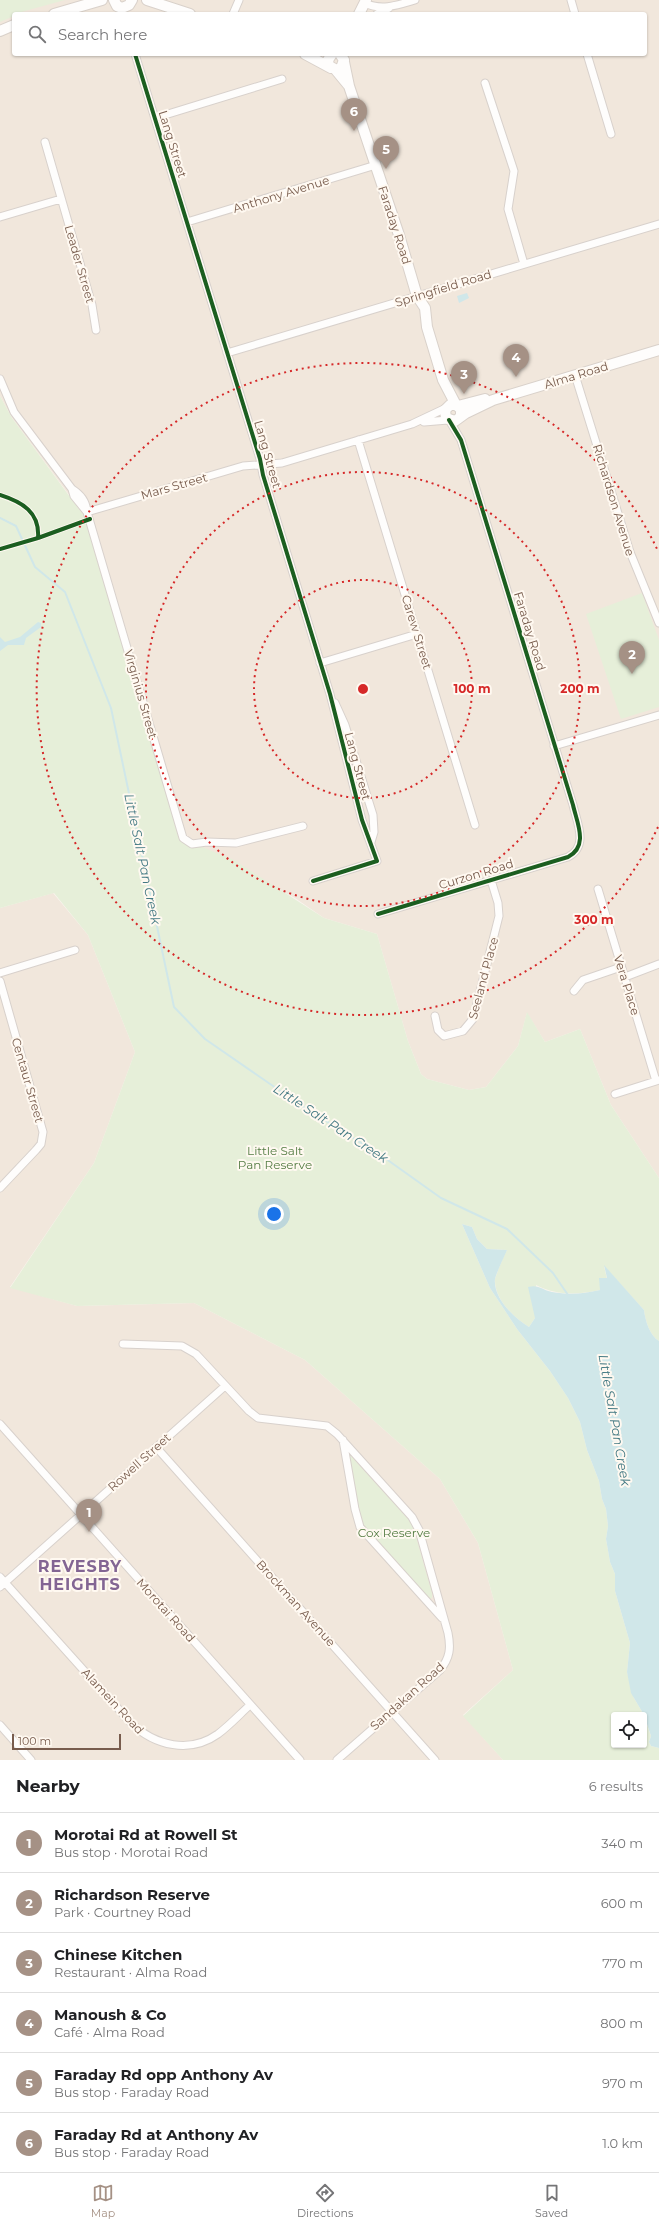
<!DOCTYPE html>
<meta charset="utf-8">
<style>
:root{--surface:#fff;--page:#f6f6f6;--text:#202124;--muted:#757577;--line:#e0e0e0;--accent:#a59185}
body{margin:0;font-family:Montserrat,sans-serif;background:var(--page);color:var(--text)}
.controls{position:absolute;right:12px;bottom:12px;display:grid;overflow:hidden;border-radius:4px;box-shadow:0 1px 3px #0004}
.controls button{width:36px;height:36px;display:grid;place-items:center;padding:0;border:0;border-bottom:1px solid var(--line);background:var(--surface);color:var(--text);font:20px sans-serif}
.scale{position:absolute;left:12px;bottom:10px;width:109px;box-sizing:border-box;padding-left:4px;border:2px solid #785c4d;border-top:0;font-size:11px;line-height:14px;white-space:nowrap;color:#785c4d;-webkit-text-stroke:3px #fff9f1;paint-order:stroke}
.you{position:absolute;left:274px;top:1214px;width:14px;height:14px;margin:-10px;border:3px solid #fff;border-radius:50%;background:#1a73e8;box-shadow:0 0 0 6px #1a73e833}
.badge{display:grid;place-items:center;width:26px;height:26px;border-radius:50%;background:var(--accent);color:#fff;font-size:13px;font-weight:700}
.pin{position:absolute;translate:-50% -33px;filter:drop-shadow(0 1px 2px #0008)}
.pin::after{content:'';position:absolute;top:21px;width:14px;height:12px;background:inherit;clip-path:polygon(0 0,100% 0,50% 100%)}
.list{margin:0;padding:0;list-style:none}
h2{display:flex;justify-content:space-between;align-items:center;height:52px;margin:0;padding:0 16px;font-size:17px}
h2 small{font-size:13px;font-weight:400;color:var(--muted)}
.list li{display:grid;grid-template-columns:26px 1fr auto;gap:12px;align-items:center;box-sizing:border-box;height:60px;padding:0 16px;border-top:1px solid var(--line)}
.list b{display:block;font-size:15px;white-space:nowrap}
.list p{margin:0;font-size:13px;white-space:nowrap;color:var(--muted)}
.list em{font-size:13px;font-style:normal;color:var(--muted)}
.icon{flex:none;width:22px;height:22px;fill:none;stroke:currentColor;stroke-width:2;stroke-linecap:round;stroke-linejoin:round}
.map{position:relative;flex:none;width:659px;height:1760px;overflow:hidden}
.search{position:absolute;background:var(--surface);box-shadow:0 1px 3px #0004;left:12px;right:12px;top:12px;height:44px;display:flex;align-items:center;gap:10px;box-sizing:border-box;padding:0 14px;border-radius:4px;color:var(--muted);font-size:15px}
.sheet{height:412px;background:var(--surface)}
nav{display:flex;justify-content:space-around;align-items:center;box-sizing:border-box;height:56px;border-top:1px solid var(--line);background:var(--surface);font-size:11px;color:var(--muted)}
nav a{display:grid;justify-items:center;gap:2px}
nav .on{color:var(--accent)}
.map>svg:first-child{display:block}
</style>
<div class="map">
<svg width="659" height="1760" viewBox="0 0 659 1760">
<rect width="100%" height="100%" fill="#f9f4ee"/>
<path fill="#f1e7dc" fill-rule="evenodd" d="M0,0H659V1178L611,1105L580,1029L545,1042L527,1013L518,1046L486,1087L469,1090L427,1079L421,1074L408,1041L377,934L324,918L295,898L180,838L87,526L78,507L12,418L0,396ZM14,14H645V54H14Z
M53,893L88,935L135,1052L94,1163L10,1287L77,1306L194,1303L305,1360L440,1479L478,1543L513,1670L463,1715L503,1760H0V908Z"/>
<path fill="#e6efd9" d="M0,0H65L14,14V16L0,22Z
M0,396L12,418L84,516L180,838L234,860L324,918L377,934L408,1041L421,1074L427,1079L469,1090L486,1087L518,1046L527,1012L545,1042L580,1029L611,1105L659,1178V1341C650,1336 645,1320 644,1310L604,1266L607,1279L600,1290C577,1295 558,1296 536,1285L535,1318L529,1327C514,1318 494,1299 495,1279C496,1275 504,1255 507,1250L487,1249L477,1239L472,1227L462,1224L490,1288L517,1329L550,1371L568,1398L580,1422L587,1450L599,1481L602,1499L606,1509L608,1526L606,1539L610,1562L615,1574V1591L630,1643L627,1672L634,1698L644,1715H614V1745H644V1716L651,1736L649,1742L651,1746L659,1748V1760H503L463,1716L513,1670L478,1543L440,1479L305,1360L194,1303L77,1306L10,1288L94,1163L135,1052L88,935L54,893L0,908Z
M642,593L659,640V707L621,719L586,614Z
M349,1454L412,1523L432,1593V1598L428,1599L364,1526L359,1513Z"/>
<path fill="#d0e7e9" d="M467,293L469,298L459,303L457,296Z
M38,622L41,623V627L26,638L24,645H8L0,651V637L5,642L20,637Z
M462,1224L472,1227L477,1239L487,1249L507,1250C505,1255 496,1274 495,1279C493,1298 514,1318 529,1327L535,1318L528,1287C539,1284 542,1290 552,1292C569,1295 583,1294 600,1290L599,1278H607L604,1265L644,1310C645,1320 650,1336 659,1341V1748L651,1746L649,1742L651,1736L644,1715L631,1693L627,1672L630,1643L615,1591V1574L610,1562L606,1539L608,1526L606,1509L602,1499L599,1481L587,1450L580,1422L568,1398L550,1371L517,1329L490,1288Z"/>
<g fill="none" stroke-linecap="round" stroke-linejoin="round">
<path stroke="#d0e7e9" stroke-width="2" d="M0,518L16,526L35,567L65,592L111,708L174,1007L205,1039L302,1106L382,1156L441,1198L507,1229L553,1273L568,1295"/>
<defs>
<path id="street" d="M571,0L575,14
M364,3C382,11 398,5 415,0
M233,14L239,0
M377,14L389,8
M135,54L260,459L263,475L330,694L362,820L377,861L313,881
M587,54L611,134
M485,83L514,171L508,209L524,264
M155,118L282,79
M45,142L92,305L96,330
M0,217L61,199
M187,222L376,165
M227,353L659,224
M575,375L630,552L659,623
M0,379L14,412L72,489C81,495 86,501 87,512L183,838L192,844L207,842L236,843L303,826
M424,422L448,420
M358,440L475,825
M72,489L74,496L87,512
M87,512L243,466L282,463L412,424L446,408
M320,663L417,634
M335,703L345,725L373,815L374,832L371,842
M554,746L659,715
M598,889L656,1081
M378,914L568,857C589,846 577,823 573,805L461,440L449,420
M0,973L75,950
M625,977L659,964
M0,981L43,1132L41,1144L36,1150L0,1188
M574,991L583,980L621,967
M435,1016L438,1030L444,1036L463,1031L473,1019L499,916L498,903L491,880
M615,1094L659,1080
M123,1344L182,1346L196,1354L249,1411L258,1418L327,1426L337,1434L412,1517L419,1530L448,1633C451,1648 450,1658 440,1670L337,1760
M0,1424L300,1760
M343,1440L355,1509L360,1527L442,1618
M156,1447L435,1760
M0,1577L131,1723C155,1746 190,1754 218,1734C230,1725 240,1714 250,1705
M0,1587L225,1386
M0,1725L31,1760"/>
<path id="secondary" d="M114,0L117,6L122,8L129,5L132,0
M147,0L190,14
M54,14L102,0
M359,14L366,0
M0,31L14,25
M305,54L331,68
M332,54L328,60L329,66L335,69L349,86
M340,54L344,60L341,68
M344,62L349,86L399,235L417,296L425,308L427,327L443,380L456,405
M458,406L485,399
M461,416V409L456,405H450L445,410L446,418L455,421L466,413L493,400L659,350"/>
</defs>
<use href="#street" stroke="#d8d1cc" stroke-width="9"/>
<use href="#secondary" stroke="#d9d1ca" stroke-width="12"/>
<use href="#street" stroke="#fefdfc" stroke-width="7"/>
<use href="#secondary" stroke="#fefdfc" stroke-width="10"/>
<defs>
<path id="cycleway" d="M135,54L260,459L263,475L330,694L362,820L377,861L313,881
M0,495C22,502 40,512 38,538
M0,549L38,538L90,519
M378,914L568,857C589,846 577,823 573,805L461,440L449,420"/>
</defs>
<use href="#cycleway" stroke="#fff9f1" stroke-width="6"/>
<use href="#cycleway" stroke="#1b5e20" stroke-width="4"/>
</g>
<g fill="none" stroke="#d62828" stroke-width="2" stroke-dasharray="2 4">
<circle cx="363" cy="689" r="109"/>
<circle cx="363" cy="689" r="217"/>
<path d="M658 827A326 326 0 1 1 658 551"/>
</g>
<g text-anchor="middle" dominant-baseline="central" stroke-width="4" stroke-linejoin="round" paint-order="stroke">
<g font-size="12" fill="#785c4d" stroke="#fff9f1">
<text transform="translate(173 144) rotate(73)">Lang Street</text>
<text transform="translate(281 194) rotate(-17)">Anthony Avenue</text>
<text transform="translate(395 225) rotate(72)">Faraday Road</text>
<text transform="translate(80 264) rotate(74)">Leader Street</text>
<text transform="translate(443 288) rotate(-17)">Springfield Road</text>
<text transform="translate(576 375) rotate(-17)">Alma Road</text>
<text transform="translate(268 454) rotate(74)">Lang Street</text>
<text transform="translate(174 486) rotate(-16)">Mars Street</text>
<text transform="translate(614 500) rotate(73)">Richardson Avenue</text>
<text transform="translate(530 631) rotate(73)">Faraday Road</text>
<text transform="translate(417 632) rotate(73)">Carew Street</text>
<text transform="translate(141 694) rotate(74)">Virginius Street</text>
<text transform="translate(358 766) rotate(75)">Lang Street</text>
<text transform="translate(476 874) rotate(-17)">Curzon Road</text>
<text transform="translate(483 978) rotate(-75)">Seeland Place</text>
<text transform="translate(627 985) rotate(73)">Vera Place</text>
<text transform="translate(28 1080) rotate(74)">Centaur Street</text>
<text transform="translate(139 1462) rotate(-42)">Rowell Street</text>
<text transform="translate(296 1603) rotate(48)">Brockman Avenue</text>
<text transform="translate(166 1610) rotate(48)">Morotai Road</text>
<text transform="translate(407 1696) rotate(-42)">Sandakan Road</text>
<text transform="translate(113 1701) rotate(47)">Alamein Road</text>
</g>
<g font-size="12" fill="#557d44" stroke="#fff9f1">
<text x="275" y="1150">Little Salt<tspan x="275" dy="14">Pan Reserve</tspan></text>
<text x="394" y="1532">Cox Reserve</text>
</g>
<g font-size="13" font-style="italic" fill="#437983" stroke="#fff9f1">
<text transform="translate(143 859) rotate(78)">Little Salt Pan Creek</text>
<text transform="translate(331 1123) rotate(33)">Little Salt Pan Creek</text>
<text transform="translate(615 1420) rotate(80)">Little Salt Pan Creek</text>
</g>
<g font-size="16" font-weight="bold" letter-spacing="1" fill="#836593" stroke="#fff9f1">
<text x="80" y="1566">REVESBY<tspan x="80" dy="18">HEIGHTS</tspan></text>
</g>
</g>
<circle cx="363" cy="689" r="6" fill="#d62828" stroke="#fff9f1" stroke-width="2"/>
<g font-size="12" text-anchor="middle" font-weight="bold" fill="#d62828" stroke="#fff9f1" stroke-width="4" stroke-linejoin="round" paint-order="stroke">
<text x="472" y="693">100 m</text>
<text x="580" y="693">200 m</text>
<text x="594" y="924">300 m</text>
</g>
</svg>
<div class="controls">
<button><svg class="icon" aria-label="locate" viewBox="0 0 24 24"><circle cx="12" cy="12" r="6"/><path d="M12 2v4M12 18v4M2 12h4M18 12h4"/></svg></button>
</div>
<div class="scale">100 m</div>
<div class="you"></div>
<div class="pin badge" style="left:89px;top:1532px">1</div>
<div class="pin badge" style="left:632px;top:674px">2</div>
<div class="pin badge" style="left:464px;top:394px">3</div>
<div class="pin badge" style="left:516px;top:377px">4</div>
<div class="pin badge" style="left:386px;top:169px">5</div>
<div class="pin badge" style="left:354px;top:131px">6</div>
<div class="search"><svg class="icon" aria-label="search" viewBox="0 0 24 24"><circle cx="10" cy="10" r="6"/><path d="M15 15l6 6"/></svg>Search here</div>
</div>
<section class="sheet">
<h2>Nearby<small>6 results</small></h2>
<ul class="list">
<li><span class="badge">1</span><div><b>Morotai Rd at Rowell St</b><p>Bus stop · Morotai Road</p></div><em>340 m</em></li>
<li><span class="badge">2</span><div><b>Richardson Reserve</b><p>Park · Courtney Road</p></div><em>600 m</em></li>
<li><span class="badge">3</span><div><b>Chinese Kitchen</b><p>Restaurant · Alma Road</p></div><em>770 m</em></li>
<li><span class="badge">4</span><div><b>Manoush &amp; Co</b><p>Café · Alma Road</p></div><em>800 m</em></li>
<li><span class="badge">5</span><div><b>Faraday Rd opp Anthony Av</b><p>Bus stop · Faraday Road</p></div><em>970 m</em></li>
<li><span class="badge">6</span><div><b>Faraday Rd at Anthony Av</b><p>Bus stop · Faraday Road</p></div><em>1.0 km</em></li>
</ul>
</section>
<nav>
<a class="on"><svg class="icon" aria-label="map" viewBox="0 0 24 24"><path d="M3 6l6-2 6 2 6-2v14l-6 2-6-2-6 2zM9 4v14M15 6v14"/></svg>Map</a>
<a><svg class="icon" aria-label="directions" viewBox="0 0 24 24"><path d="M12 3l9 9-9 9-9-9zM9 14v-3h6M13 9l2 2-2 2"/></svg>Directions</a>
<a><svg class="icon" aria-label="saved" viewBox="0 0 24 24"><path d="M7 4h10v16l-5-4-5 4z"/></svg>Saved</a>
</nav>
